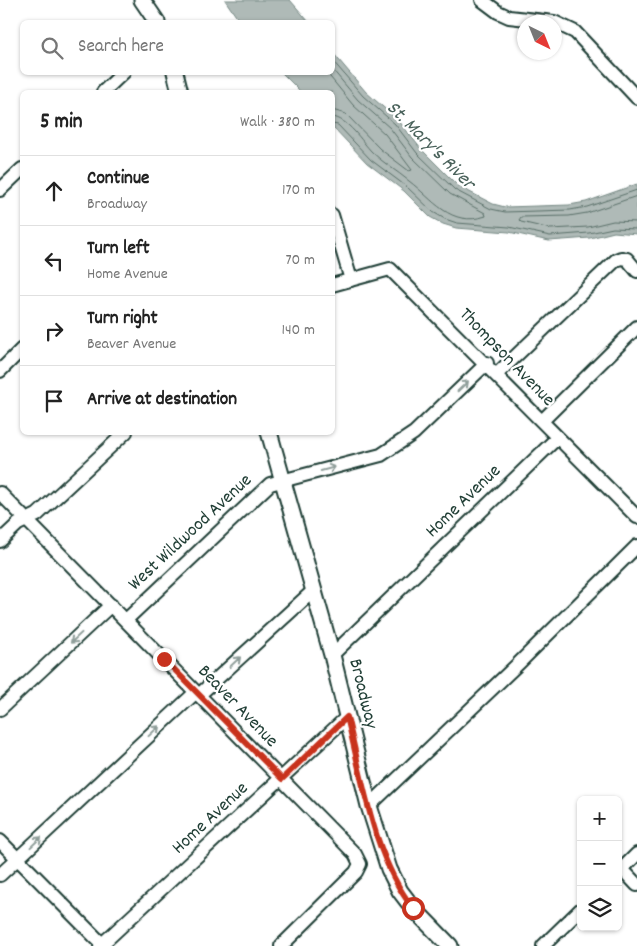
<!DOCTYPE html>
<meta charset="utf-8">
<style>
:root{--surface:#fff;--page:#f6f6f6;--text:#222;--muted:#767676;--line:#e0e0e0}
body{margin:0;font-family:Dekko,sans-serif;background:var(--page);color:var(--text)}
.controls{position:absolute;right:15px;bottom:15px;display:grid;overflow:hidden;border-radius:8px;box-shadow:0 1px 4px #0004}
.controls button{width:45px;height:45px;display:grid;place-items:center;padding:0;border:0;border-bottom:1px solid var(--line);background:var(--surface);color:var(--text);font:25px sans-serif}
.compass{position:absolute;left:517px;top:15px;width:45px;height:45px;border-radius:50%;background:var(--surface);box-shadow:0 1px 4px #0004;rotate:137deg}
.stop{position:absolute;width:15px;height:15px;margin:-11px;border:4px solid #c8321e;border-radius:50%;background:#fff}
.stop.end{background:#c8321e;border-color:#fff;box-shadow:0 1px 5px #0008}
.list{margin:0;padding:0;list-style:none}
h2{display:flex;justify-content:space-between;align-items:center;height:65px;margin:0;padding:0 20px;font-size:21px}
h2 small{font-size:16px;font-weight:400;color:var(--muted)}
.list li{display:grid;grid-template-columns:32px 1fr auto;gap:15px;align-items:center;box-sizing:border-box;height:70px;padding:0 20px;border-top:1px solid var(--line)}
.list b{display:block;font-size:19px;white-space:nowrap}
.list p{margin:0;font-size:16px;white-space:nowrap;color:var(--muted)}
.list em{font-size:16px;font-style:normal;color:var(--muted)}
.icon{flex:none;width:28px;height:28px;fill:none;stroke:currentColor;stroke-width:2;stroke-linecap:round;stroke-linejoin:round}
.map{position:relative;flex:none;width:637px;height:946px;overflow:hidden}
.search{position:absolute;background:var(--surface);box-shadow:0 1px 4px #0004;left:20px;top:20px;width:315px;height:55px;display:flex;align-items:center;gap:12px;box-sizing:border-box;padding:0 18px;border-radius:8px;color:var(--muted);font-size:19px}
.panel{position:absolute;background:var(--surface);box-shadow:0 1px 4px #0004;left:20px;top:90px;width:315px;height:345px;border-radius:8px}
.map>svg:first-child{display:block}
</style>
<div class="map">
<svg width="637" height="946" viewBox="0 0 637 946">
<rect width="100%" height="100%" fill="#fff"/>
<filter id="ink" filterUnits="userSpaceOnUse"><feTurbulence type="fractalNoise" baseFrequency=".02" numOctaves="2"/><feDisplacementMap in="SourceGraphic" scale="10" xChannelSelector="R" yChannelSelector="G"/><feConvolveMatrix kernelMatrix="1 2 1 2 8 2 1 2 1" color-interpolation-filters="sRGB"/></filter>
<g filter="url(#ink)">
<path fill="#afbab7" stroke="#758883" d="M225,0H290L309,22H240Z
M333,53L366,92L399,121L421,149L458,186L493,204L505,207L569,205L586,202L637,184V234L614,232L590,238L549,241L509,232L456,228L443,224L430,217L404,191L367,163L333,127L332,92H301L282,73L332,72Z"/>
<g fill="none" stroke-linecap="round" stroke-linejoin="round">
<path stroke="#596f68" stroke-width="1" d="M332,60L363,96L395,124L417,153L455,190L491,209L505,212L570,210L587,207L637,190
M332,69L358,100L390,128L412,157L450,194L485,213L486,216C450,228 433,199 409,181C397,171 383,163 372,152C362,142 348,118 332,117
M326,72L353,105L385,134L412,170L409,171L380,149L346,114L332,110
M332,124L338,125L371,160L407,187L433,212L445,219L457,223L509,227L550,236L589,233L613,228L637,229
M637,196L587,213L569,216L521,217L519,220L521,222L551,229L588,227L613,221L637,222"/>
<defs>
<path id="minor" d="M482,0L498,12L509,17L554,22L575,32L637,98
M103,92L124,72
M0,190L22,169
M332,215L351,280
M332,285L390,269L637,517
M0,371L22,349
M497,374L616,260L621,258L627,259L637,271
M542,421L637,327
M0,493L355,854L360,864L356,872L281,946
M0,541L18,524L37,515L126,432
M126,620L270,484L381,455L414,433L487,363
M332,655L557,438
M199,695L313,591
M0,709L111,605
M369,806L519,663L637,546
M0,841L104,946
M622,869L637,885
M618,873L637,854
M0,875L196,692
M100,946L347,717
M543,946L581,909"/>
<path id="major" d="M142,0L157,22
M175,72L180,92
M269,432L332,655L369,806L389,869L400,891L413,908L450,946"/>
</defs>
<use href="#minor" stroke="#1f3d34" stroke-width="16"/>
<use href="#major" stroke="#1f3d34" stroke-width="19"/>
<use href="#minor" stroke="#fff" stroke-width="12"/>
<use href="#major" stroke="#fff" stroke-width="15"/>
</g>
<defs><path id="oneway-shaft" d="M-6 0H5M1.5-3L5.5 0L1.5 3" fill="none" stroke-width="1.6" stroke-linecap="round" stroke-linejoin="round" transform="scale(1.25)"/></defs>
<g stroke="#8f9e9a">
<use href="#oneway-shaft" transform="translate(463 386) rotate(-44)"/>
<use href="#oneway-shaft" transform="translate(328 469) rotate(-15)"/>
<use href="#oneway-shaft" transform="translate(76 638) rotate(137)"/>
<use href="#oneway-shaft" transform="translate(235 662) rotate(-43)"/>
<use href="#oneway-shaft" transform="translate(154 731) rotate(-43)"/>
<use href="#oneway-shaft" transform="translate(36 842) rotate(-43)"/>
</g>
</g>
<g fill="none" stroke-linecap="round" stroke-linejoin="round" filter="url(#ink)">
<path stroke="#c8321e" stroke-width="6" d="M164,659L282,779L347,717C363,780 373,857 413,908"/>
</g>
<g text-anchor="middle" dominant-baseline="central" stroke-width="4.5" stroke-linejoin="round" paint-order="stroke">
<g font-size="19" fill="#1f3d34" stroke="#fff">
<text transform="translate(506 358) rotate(46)">Thompson Avenue</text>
<text transform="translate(464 502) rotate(-44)">Home Avenue</text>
<text transform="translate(191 533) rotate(-43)">West Wildwood Avenue</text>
<text transform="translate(362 694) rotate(76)">Broadway</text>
<text transform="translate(237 707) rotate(46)">Beaver Avenue</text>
<text transform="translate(211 819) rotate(-43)">Home Avenue</text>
</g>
<g font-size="20" font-style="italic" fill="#4a625b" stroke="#fff">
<text transform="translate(430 146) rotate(45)">St. Mary's River</text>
</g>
</g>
</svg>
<div class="controls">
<button>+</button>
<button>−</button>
<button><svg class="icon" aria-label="layers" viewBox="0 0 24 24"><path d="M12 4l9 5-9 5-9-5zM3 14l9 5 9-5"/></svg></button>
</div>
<svg class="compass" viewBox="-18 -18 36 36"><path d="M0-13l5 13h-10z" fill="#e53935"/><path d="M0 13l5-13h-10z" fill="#767676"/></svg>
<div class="stop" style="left:413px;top:908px"></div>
<div class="stop end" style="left:164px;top:659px"></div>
<div class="search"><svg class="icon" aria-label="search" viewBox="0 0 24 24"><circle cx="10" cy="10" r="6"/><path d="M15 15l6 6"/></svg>Search here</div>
<section class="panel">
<h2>5 min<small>Walk · 380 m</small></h2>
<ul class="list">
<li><svg class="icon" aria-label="ahead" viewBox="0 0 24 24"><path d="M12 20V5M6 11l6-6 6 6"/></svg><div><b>Continue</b><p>Broadway</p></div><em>170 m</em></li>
<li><svg class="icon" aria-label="left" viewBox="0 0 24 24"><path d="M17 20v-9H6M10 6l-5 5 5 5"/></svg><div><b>Turn left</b><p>Home Avenue</p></div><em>70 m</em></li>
<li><svg class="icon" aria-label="right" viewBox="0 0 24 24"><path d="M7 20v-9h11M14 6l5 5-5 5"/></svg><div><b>Turn right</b><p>Beaver Avenue</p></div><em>140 m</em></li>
<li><svg class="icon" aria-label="arrive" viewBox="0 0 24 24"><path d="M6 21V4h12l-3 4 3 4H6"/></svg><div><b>Arrive at destination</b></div></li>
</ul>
</section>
</div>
